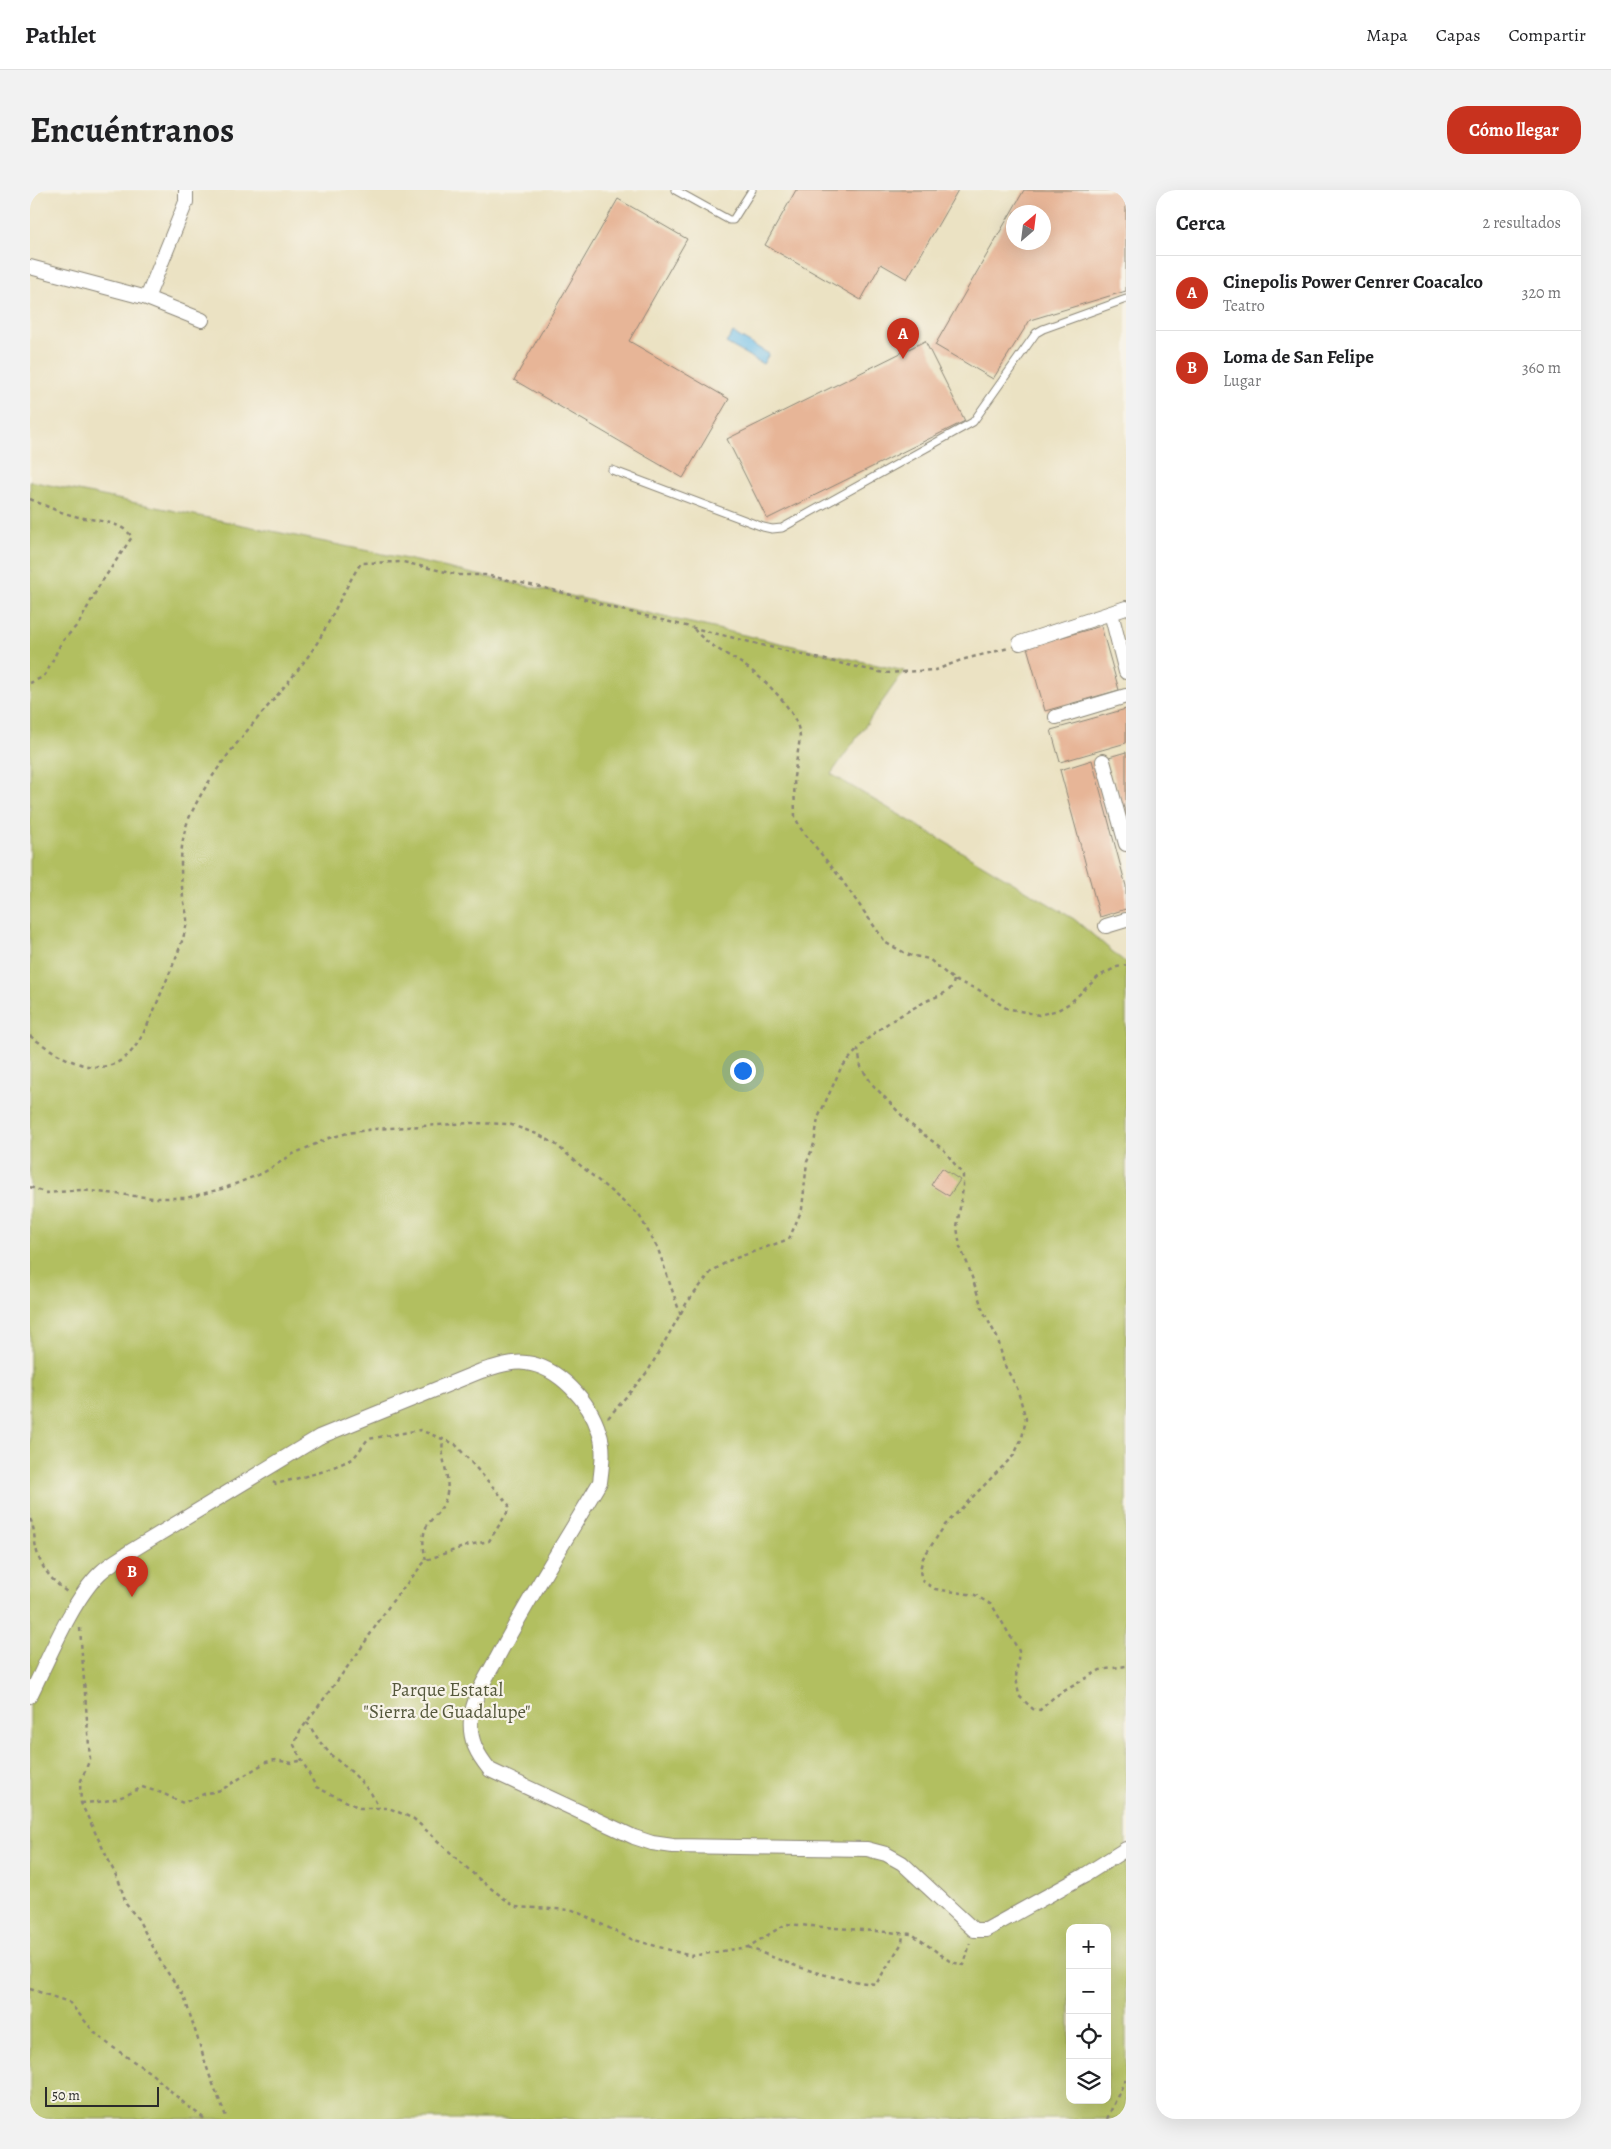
<!DOCTYPE html>
<html lang="es">
<meta charset="utf-8">
<style>
:root{--surface:#fff;--page:#f2f2f2;--text:#202124;--muted:#757577;--line:#e0e0e0;--accent:#c8321e}
body{margin:0;font-family:Alegreya,serif;background:var(--page);color:var(--text)}
.controls{position:absolute;right:15px;bottom:15px;display:grid;overflow:hidden;border-radius:10px;box-shadow:0 5px 20px #0002}
.controls button{width:45px;height:45px;display:grid;place-items:center;padding:0;border:0;border-bottom:1px solid var(--line);background:var(--surface);color:var(--text);font:25px sans-serif}
.compass{position:absolute;left:976px;top:15px;width:45px;height:45px;border-radius:50%;background:var(--surface);box-shadow:0 5px 20px #0002;rotate:28deg}
.scale{position:absolute;left:15px;bottom:12px;width:114px;box-sizing:border-box;padding-left:5px;border:2px solid #2b2b2b;border-top:0;font-size:14px;line-height:18px;white-space:nowrap;color:#2b2b2b;-webkit-text-stroke:4px #f7f3e8;paint-order:stroke}
.you{position:absolute;left:712px;top:880px;width:18px;height:18px;margin:-12px;border:4px solid #fff;border-radius:50%;background:#1a73e8;box-shadow:0 0 0 8px #1a73e833}
.badge{display:grid;place-items:center;width:32px;height:32px;border-radius:50%;background:var(--accent);color:#fff;font-size:16px;font-weight:700}
.pin{position:absolute;translate:-50% -41px;filter:drop-shadow(0 1px 2px #0008)}
.pin::after{content:'';position:absolute;top:26px;width:18px;height:15px;background:inherit;clip-path:polygon(0 0,100% 0,50% 100%)}
.list{margin:0;padding:0;list-style:none}
h2{display:flex;justify-content:space-between;align-items:center;height:65px;margin:0;padding:0 20px;font-size:21px}
h2 small{font-size:16px;font-weight:400;color:var(--muted)}
.list li{display:grid;grid-template-columns:32px 1fr auto;gap:15px;align-items:center;box-sizing:border-box;height:75px;padding:0 20px;border-top:1px solid var(--line)}
.list b{display:block;font-size:19px;white-space:nowrap}
.list p{margin:0;font-size:16px;white-space:nowrap;color:var(--muted)}
.list em{font-size:16px;font-style:normal;color:var(--muted)}
.icon{flex:none;width:28px;height:28px;fill:none;stroke:currentColor;stroke-width:2;stroke-linecap:round;stroke-linejoin:round}
.map{position:relative;flex:none;width:1096px;height:1929px;overflow:hidden;border-radius:20px}
header{display:flex;align-items:center;gap:30px;box-sizing:border-box;height:70px;padding:0 25px;background:var(--surface);border-bottom:1px solid var(--line)}
header strong{font-size:24px}
nav{display:flex;gap:28px;margin-inline-start:auto;font-size:18px}
.intro{display:flex;align-items:center;justify-content:space-between;box-sizing:border-box;height:120px;padding:0 30px}
h1{margin:0;font-size:35px}
.button{padding:12px 22px;border-radius:20px;background:var(--accent);color:#fff;font-size:18px;font-weight:700}
main{display:flex;gap:30px;padding:0 30px}
aside{flex:1;background:var(--surface);border-radius:20px;box-shadow:0 5px 20px #0002}
.map>svg:first-child{display:block}
</style>
<header>
<strong>Pathlet</strong>
<nav><a>Mapa</a><a>Capas</a><a>Compartir</a></nav>
</header>
<div class="intro"><h1>Encuéntranos</h1><a class="button">Cómo llegar</a></div>
<main>
<div class="map">
<svg width="1096" height="1929" viewBox="0 0 1096 1929">
<rect width="100%" height="100%" fill="#f7f3e8"/>
<filter id="ink" filterUnits="userSpaceOnUse"><feTurbulence type="fractalNoise" baseFrequency=".02" numOctaves="2"/><feDisplacementMap in="SourceGraphic" scale="10" xChannelSelector="R" yChannelSelector="G"/><feConvolveMatrix kernelMatrix="1 2 1 2 8 2 1 2 1" color-interpolation-filters="sRGB"/></filter>
<filter id="wash" filterUnits="userSpaceOnUse"><feTurbulence type="fractalNoise" baseFrequency=".0096" numOctaves="4" result="noise"/><feDisplacementMap in="SourceGraphic" scale="20" xChannelSelector="R" yChannelSelector="G"/><feGaussianBlur stdDeviation="1.12" result="paint"/><feColorMatrix in="noise" values="0 0 0 0 0 0 0 0 0 0 0 0 0 0 0 0 0 1.4 0 .05"/><feComposite in="paint" operator="in"/></filter>
<g filter="url(#wash)">
<rect width="100%" height="100%" fill="#ebe2c3"/>
<path fill="#b2bf61" stroke="#6e7546" fill-rule="evenodd" d="M0,291L377,369L874,481L801,584L1044,729L1096,773V1929H0ZM1040,1738H1077V1910H1040Z"/>
<path fill="#6fbfea" stroke="#4d758a" d="M703,143L739,164L733,174L696,153Z"/>
<g id="blocks">
<path fill="#e7b597" fill-rule="evenodd" d="M766,0H928L877,89L851,74L831,110L735,55Z
M994,0H1096V101L1000,130L963,189L905,155ZM984,22H1014V52H984Z
M588,9L657,49L599,151L699,209L653,288L484,190Z
M895,151L935,231L737,329L697,249Z
M1071,436L1089,500L1015,521L997,457Z
M1096,519V553L1030,572L1021,540Z
M1096,562V626H1095L1079,567Z
M1062,570L1096,696V719L1070,727L1030,580Z
M912,978L930,990L919,1006L901,995Z"/>
</g>
</g>
<g filter="url(#ink)">
<use href="#blocks" fill-opacity="0" stroke="#8b8677" stroke-width="1"/>
<g fill="none" stroke-linecap="round" stroke-linejoin="round">
<defs>
<path id="lane" d="M645,0L699,30H703L722,0
M582,280L733,337L742,339L752,338L943,232L1006,143L1013,139L1096,109"/>
<path id="street" d="M0,77L117,108L172,130
M117,108L156,12V0
M1081,423L1096,482
M990,453L1096,418
M1026,527L1096,506
M1073,571L1096,654
M1076,736L1096,730
M0,1506C18,1470 42,1410 70,1383C79,1374 91,1368 101,1361L289,1247L451,1181C465,1177 481,1171 496,1173C529,1177 560,1212 569,1242C575,1257 572,1276 570,1292C535,1351 498,1409 466,1470C456,1488 443,1507 441,1529C439,1550 447,1564 460,1580L604,1647L622,1653L643,1656L837,1659L856,1664L872,1673L944,1740H956L1055,1685L1096,1659"/>
</defs>
<use href="#lane" stroke="#8b8677" stroke-width="9"/>
<use href="#street" stroke="#8b8677" stroke-width="16"/>
<path stroke="#8b8677" stroke-width="2.5" stroke-dasharray="4 4" stroke-linecap="butt" d="M0,309C14,315 26,321 41,325C60,331 90,329 102,347L69,396L49,433L31,453L17,482L13,487L0,493
M664,439C676,454 695,463 711,473C733,488 769,520 770,548L764,587L765,627L771,639L809,686L856,753L879,765L899,769L924,790L949,800L976,818L1009,825L1028,820L1040,813L1069,786L1087,777L1096,775
M924,790C923,795 922,797 919,800C911,806 899,809 891,814C869,826 845,839 828,859L831,877L842,894L880,934L914,960L933,985V998L927,1037L930,1057L938,1075L953,1121L968,1149L974,1174L987,1198L996,1229L992,1248L984,1265L915,1335L893,1368L890,1380L891,1387L894,1392L905,1399L945,1405L962,1415L989,1461L986,1487L989,1506L1003,1519L1010,1520L1024,1507L1070,1480L1096,1476
M0,846C27,865 68,894 99,864C113,850 124,820 132,801C139,784 156,747 157,730C157,723 154,714 153,707C150,681 149,650 160,626C188,565 240,519 279,465C299,437 311,403 331,373L373,372L429,385H455L492,393L531,402L580,417L764,463L854,483L906,480L931,470L979,458
M0,997L17,1003L51,1000L123,1008H156L195,998L233,983L263,964L299,948L318,943L344,939L441,933L479,934L507,944L524,953L609,1025L628,1059L651,1126
M578,1228L618,1181L656,1114L681,1082L698,1071L759,1049L772,1019L777,972L784,954L788,928L811,878L828,859
M243,1292L246,1294L291,1282L323,1269L338,1249L390,1240L425,1254L479,1315L477,1323L459,1351L439,1355L396,1370L361,1413L327,1464L270,1541L264,1555L286,1597L330,1618H359L384,1629L449,1689L485,1717L543,1720L601,1749L661,1766L718,1757L756,1734L882,1744L921,1772L934,1775L940,1753
M0,1329C4,1336 4,1344 5,1352C8,1375 20,1389 37,1402
M396,1370C385,1325 411,1334 417,1303C420,1284 410,1270 413,1249
M50,1438L60,1569L50,1593L51,1613L90,1694L96,1714L108,1729L133,1776L154,1806L179,1884L197,1929
M277,1532L290,1552L302,1566L323,1583L341,1603L349,1618
M51,1613C76,1612 90,1610 112,1597L132,1603L153,1613L174,1604L191,1600L236,1572L245,1570L262,1573L272,1570
M718,1757C760,1775 801,1790 846,1794L872,1753L873,1744
M0,1799L39,1812L65,1843L81,1856L122,1884L155,1914L175,1929
M1077,1929L1096,1888"/>
<use href="#lane" stroke="#fff" stroke-width="7"/>
<use href="#street" stroke="#fff" stroke-width="14"/>
</g>
</g>
<g text-anchor="middle" dominant-baseline="central" stroke-width="4.5" stroke-linejoin="round" paint-order="stroke">
<g font-size="19" fill="#54573b" stroke="#f7f3e8">
<text x="417" y="1500">Parque Estatal<tspan x="417" dy="22">"Sierra de Guadalupe"</tspan></text>
</g>
</g>
</svg>
<div class="controls">
<button>+</button>
<button>−</button>
<button><svg class="icon" aria-label="locate" viewBox="0 0 24 24"><circle cx="12" cy="12" r="6"/><path d="M12 2v4M12 18v4M2 12h4M18 12h4"/></svg></button>
<button><svg class="icon" aria-label="layers" viewBox="0 0 24 24"><path d="M12 4l9 5-9 5-9-5zM3 14l9 5 9-5"/></svg></button>
</div>
<svg class="compass" viewBox="-18 -18 36 36"><path d="M0-13l5 13h-10z" fill="#e53935"/><path d="M0 13l5-13h-10z" fill="#757577"/></svg>
<div class="scale">50 m</div>
<div class="you"></div>
<div class="pin badge" style="left:873px;top:169px">A</div>
<div class="pin badge" style="left:102px;top:1407px">B</div>
</div>
<aside>
<h2>Cerca<small>2 resultados</small></h2>
<ul class="list">
<li><span class="badge">A</span><div><b>Cinepolis Power Cenrer Coacalco</b><p>Teatro</p></div><em>320 m</em></li>
<li><span class="badge">B</span><div><b>Loma de San Felipe</b><p>Lugar</p></div><em>360 m</em></li>
</ul>
</aside>
</main>
